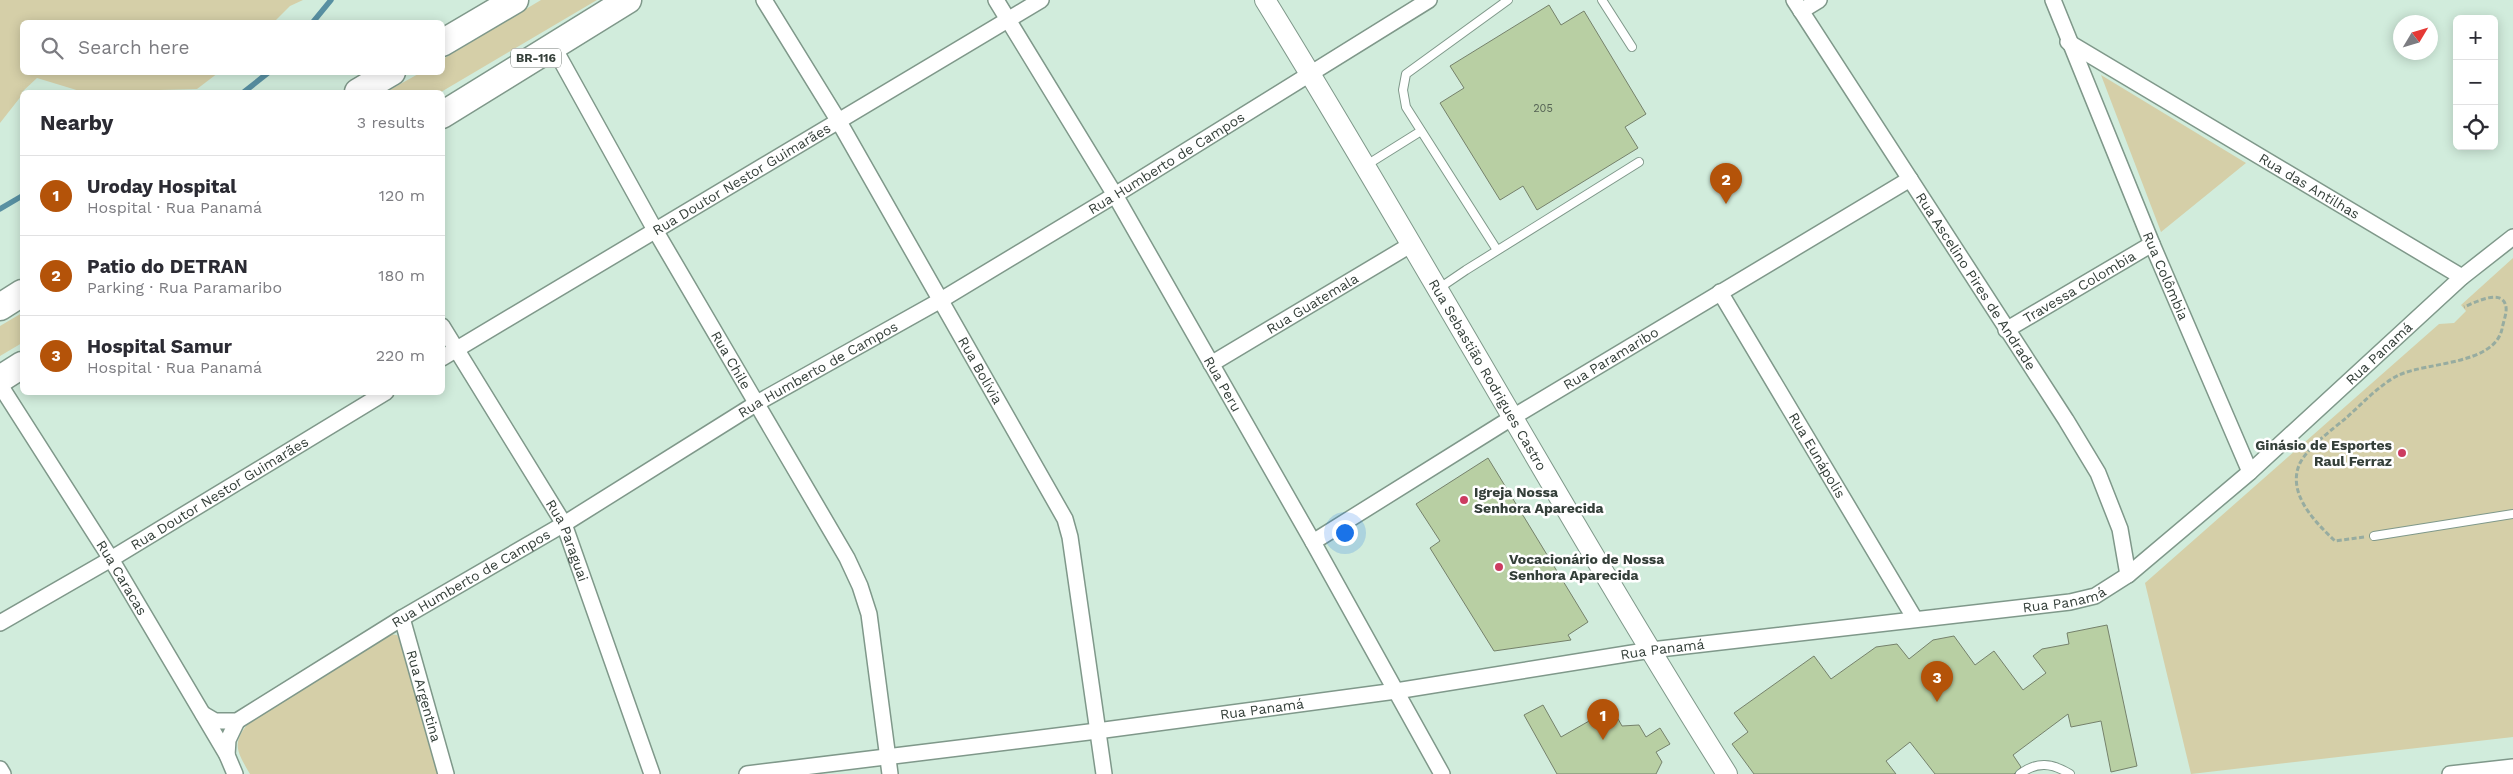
<!DOCTYPE html>
<meta charset="utf-8">
<style>
:root{--surface:#fff;--page:#f2f2f3;--text:#2b2b33;--muted:#7c7c81;--line:#e1e1e2;--accent:#b45309}
body{margin:0;font-family:"Work Sans",sans-serif;background:var(--page);color:var(--text)}
.controls{position:absolute;right:15px;top:15px;display:grid;overflow:hidden;border-radius:8px;box-shadow:0 2px 12px #0003}
.controls button{width:45px;height:45px;display:grid;place-items:center;padding:0;border:0;border-bottom:1px solid var(--line);background:var(--surface);color:var(--text);font:25px sans-serif}
.compass{position:absolute;left:2393px;top:15px;width:45px;height:45px;border-radius:50%;background:var(--surface);box-shadow:0 2px 12px #0003;rotate:52deg}
.you{position:absolute;left:1344px;top:532px;width:18px;height:18px;margin:-12px;border:4px solid #fff;border-radius:50%;background:#1a73e8;box-shadow:0 0 0 8px #1a73e833}
.badge{display:grid;place-items:center;width:32px;height:32px;border-radius:50%;background:var(--accent);color:#fff;font-size:16px;font-weight:700}
.pin{position:absolute;translate:-50% -41px;filter:drop-shadow(0 1px 2px #0008)}
.pin::after{content:'';position:absolute;top:26px;width:18px;height:15px;background:inherit;clip-path:polygon(0 0,100% 0,50% 100%)}
.list{margin:0;padding:0;list-style:none}
h2{display:flex;justify-content:space-between;align-items:center;height:65px;margin:0;padding:0 20px;font-size:21px}
h2 small{font-size:16px;font-weight:400;color:var(--muted)}
.list li{display:grid;grid-template-columns:32px 1fr auto;gap:15px;align-items:center;box-sizing:border-box;height:80px;padding:0 20px;border-top:1px solid var(--line)}
.list b{display:block;font-size:19px;white-space:nowrap}
.list p{margin:0;font-size:16px;white-space:nowrap;color:var(--muted)}
.list em{font-size:16px;font-style:normal;color:var(--muted)}
.icon{flex:none;width:28px;height:28px;fill:none;stroke:currentColor;stroke-width:2;stroke-linecap:round;stroke-linejoin:round}
.map{position:relative;flex:none;width:2513px;height:774px;overflow:hidden}
.search{position:absolute;background:var(--surface);box-shadow:0 2px 12px #0003;left:20px;top:20px;width:425px;height:55px;display:flex;align-items:center;gap:12px;box-sizing:border-box;padding:0 18px;border-radius:8px;color:var(--muted);font-size:19px}
.panel{position:absolute;background:var(--surface);box-shadow:0 2px 12px #0003;left:20px;top:90px;width:425px;height:305px;border-radius:8px}
.map>svg:first-child{display:block}
</style>
<div class="map">
<svg width="2513" height="774" viewBox="0 0 2513 774">
<rect width="100%" height="100%" fill="#d1ecdc"/>
<path fill="#d5cfa8" d="M0,0H303L290,6L274,22H22V72L218,73L197,89L83,92L37,78L22,92V95L0,123Z
M541,0H597L441,92H386L420,73L442,72L443,59Z
M2101,75L2246,163L2161,232Z
M2513,258V737L2191,774L2145,583L2439,324L2454,323L2466,311L2461,305Z
M22,313V343L0,356V326Z
M388,634L397,635L402,644L443,774H250C236,750 231,743 251,720Z"/>
<g fill="none" stroke-linecap="round" stroke-linejoin="round">
<path stroke="#5890a2" stroke-width="5.5" d="M313,22L331,0
M244,92L269,72
M0,209L22,196"/>
</g>
<path fill="#b8cfa3" stroke="#75816b" d="M1549,5L1561,25L1584,11L1646,114L1625,127L1638,148L1537,210L1523,186L1500,200L1440,103L1464,88L1450,66Z
M1488,458L1588,622L1568,635L1571,640L1494,651L1430,548L1440,541L1416,504Z
M2107,625L2137,766L2111,772L2101,721L2071,727L2068,714L2013,755L2021,767L2014,774H1935L1910,742L1886,761L1896,774H1754L1732,744L1748,732L1734,713L1814,656L1831,679L1876,647L1897,644L1909,659L1933,640L1954,636L1975,665L1994,651L2023,690L2046,673L2033,656L2042,649L2069,644L2067,633Z
M1543,705L1561,737L1612,708L1622,726L1639,725L1646,737L1660,728L1670,744L1656,752L1662,762L1656,774H1557L1524,715Z"/>
<g fill="none" stroke-linecap="round" stroke-linejoin="round">
<defs>
<path id="lane" d="M1602,0L1632,47
M1365,166L1421,131
M1497,250L1406,107L1403,90L1406,74L1508,0
M1438,289L1466,270L1639,162
M2374,536L2513,514
M2020,774C2037,761 2052,763 2070,774"/>
<g id="street">
<path id="s1" d="M764,0L838,120L1065,519L1070,537L1104,774"/>
<path id="s2" d="M996,0L1115,195L1313,542L1442,774"/>
<path id="s3" d="M1794,0L2066,420L2098,473L2120,529L2128,575"/>
<path id="s4" d="M2053,0L2152,244L2250,472"/>
<path d="M1801,11L1819,0"/>
<path id="s5" d="M2068,42L2462,277"/>
<path id="s6" d="M553,46L655,230L847,558L860,586L869,614L890,774"/>
<path id="s7" d="M1720,292L1915,619"/>
<path id="s8" d="M442,326L564,524L652,774"/>
<path id="s9" d="M2006,330L2152,244"/>
<path id="s10" d="M442,358L1041,0"/>
<path id="s11" d="M1211,364L1412,244"/>
<path id="s12" d="M0,385L111,559L227,755L235,774"/>
<path id="s13" d="M1313,542L1513,417L1910,179"/>
<path id="s14" d="M402,618L446,774"/>
<path id="s15" d="M0,623L111,559L386,392"/>
<path id="s16" d="M203,714L215,721H237L402,618L564,524L757,403L941,300L1115,195L1429,0"/>
<path d="M227,755L228,740L237,721"/>
<path d="M0,769L3,774"/>
<path id="s17" d="M747,774L1097,731L1396,691L1651,650L2070,602L2095,596L2128,575L2250,472L2462,277L2513,237"/>
<path d="M2450,774L2513,767"/>
</g>
<g id="secondary">
<path id="s18" d="M1265,0C1423,256 1567,520 1727,774"/>
</g>
<path id="highway" d="M442,43L515,0
M358,92L392,72
M442,115L628,0
M0,307L22,293
M0,379L22,365"/>
</defs>
<use href="#lane" stroke="#7f988a" stroke-width="10"/>
<use href="#street" stroke="#7f988a" stroke-width="18"/>
<use href="#secondary" stroke="#7f988a" stroke-width="22"/>
<use href="#highway" stroke="#7f988a" stroke-width="29"/>
<path stroke="#97aca0" stroke-width="3" stroke-dasharray="5 2.5" stroke-linecap="butt" d="M2364,537L2335,541C2315,522 2286,493 2300,463C2309,446 2332,430 2346,418C2362,404 2380,384 2399,375C2427,362 2494,365 2502,329C2503,323 2507,313 2506,307C2503,287 2474,303 2464,307"/>
<use href="#lane" stroke="#fff" stroke-width="8"/>
<use href="#street" stroke="#fff" stroke-width="15"/>
<use href="#secondary" stroke="#fff" stroke-width="20"/>
<use href="#highway" stroke="#fff" stroke-width="26"/>
</g>
<g fill="#cc3c60" stroke="#fff" stroke-width="2">
<circle cx="2402" cy="453" r="5"/>
<circle cx="1464" cy="500" r="5"/>
<circle cx="1499" cy="567" r="5"/>
</g>
<g text-anchor="middle" dominant-baseline="central" stroke-width="5" stroke-linejoin="round" paint-order="stroke">
<g font-size="11" fill="#556354">
<text x="1543" y="108">205</text>
</g>
<rect fill="#fff" stroke="#717974" stroke-width="1" x="511" y="48.5" width="50" height="19" rx="4"/>
<g font-size="12" font-weight="bold" fill="#343f39">
<text x="536" y="58">BR-116</text>
</g>
<g font-size="14" fill="#343f39" stroke="#fff">
<text stroke="none"><textPath href="#s16" startOffset="1120">Rua Humberto de Campos</textPath></text>
<text stroke="none"><textPath href="#s10" startOffset="349">Rua Doutor Nestor Guimarães</textPath></text>
<text stroke="none"><textPath href="#s5" startOffset="281">Rua das Antilhas</textPath></text>
<text stroke="none"><textPath href="#s4" startOffset="298">Rua Colômbia</textPath></text>
<text stroke="none"><textPath href="#s3" startOffset="335">Rua Ascelino Pires de Andrade</textPath></text>
<text stroke="none"><textPath href="#s9" startOffset="85">Travessa Colombia</textPath></text>
<text stroke="none"><textPath href="#s11" startOffset="118">Rua Guatemala</textPath></text>
<text stroke="none"><textPath href="#s17" startOffset="1734">Rua Panamá</textPath></text>
<text stroke="none"><textPath href="#s13" startOffset="350">Rua Paramaribo</textPath></text>
<text stroke="none"><textPath href="#s6" startOffset="361">Rua Chile</textPath></text>
<text stroke="none"><textPath href="#s16" startOffset="715">Rua Humberto de Campos</textPath></text>
<text stroke="none"><textPath href="#s1" startOffset="429">Rua Bolívia</textPath></text>
<text stroke="none"><textPath href="#s18" startOffset="436">Rua Sebastião Rodrigues Castro</textPath></text>
<text stroke="none"><textPath href="#s2" startOffset="446">Rua Peru</textPath></text>
<text stroke="none"><textPath href="#s7" startOffset="190">Rua Eunápolis</textPath></text>
<text stroke="none"><textPath href="#s15" startOffset="255">Rua Doutor Nestor Guimarães</textPath></text>
<text stroke="none"><textPath href="#s8" startOffset="249">Rua Paraguai</textPath></text>
<text stroke="none"><textPath href="#s12" startOffset="228">Rua Caracas</textPath></text>
<text stroke="none"><textPath href="#s16" startOffset="310">Rua Humberto de Campos</textPath></text>
<text stroke="none"><textPath href="#s17" startOffset="1329">Rua Panamá</textPath></text>
<text stroke="none"><textPath href="#s17" startOffset="924">Rua Panamá</textPath></text>
<text stroke="none"><textPath href="#s14" startOffset="81">Rua Argentina</textPath></text>
<text stroke="none"><textPath href="#s17" startOffset="519">Rua Panamá</textPath></text>
</g>
<g font-size="14" font-weight="bold" fill="#343f39" stroke="#fff" text-anchor="start">
<text x="2392" y="445" text-anchor="end">Ginásio de Esportes<tspan x="2392" dy="16">Raul Ferraz</tspan></text>
<text x="1474" y="492">Igreja Nossa<tspan x="1474" dy="16">Senhora Aparecida</tspan></text>
<text x="1509" y="559">Vocacionário de Nossa<tspan x="1509" dy="16">Senhora Aparecida</tspan></text>
</g>
</g>
</svg>
<div class="controls">
<button>+</button>
<button>−</button>
<button><svg class="icon" aria-label="locate" viewBox="0 0 24 24"><circle cx="12" cy="12" r="6"/><path d="M12 2v4M12 18v4M2 12h4M18 12h4"/></svg></button>
</div>
<svg class="compass" viewBox="-18 -18 36 36"><path d="M0-13l5 13h-10z" fill="#e53935"/><path d="M0 13l5-13h-10z" fill="#7c7c81"/></svg>
<div class="you"></div>
<div class="pin badge" style="left:1603px;top:740px">1</div>
<div class="pin badge" style="left:1726px;top:204px">2</div>
<div class="pin badge" style="left:1937px;top:702px">3</div>
<div class="search"><svg class="icon" aria-label="search" viewBox="0 0 24 24"><circle cx="10" cy="10" r="6"/><path d="M15 15l6 6"/></svg>Search here</div>
<section class="panel">
<h2>Nearby<small>3 results</small></h2>
<ul class="list">
<li><span class="badge">1</span><div><b>Uroday Hospital</b><p>Hospital · Rua Panamá</p></div><em>120 m</em></li>
<li><span class="badge">2</span><div><b>Patio do DETRAN</b><p>Parking · Rua Paramaribo</p></div><em>180 m</em></li>
<li><span class="badge">3</span><div><b>Hospital Samur</b><p>Hospital · Rua Panamá</p></div><em>220 m</em></li>
</ul>
</section>
</div>
